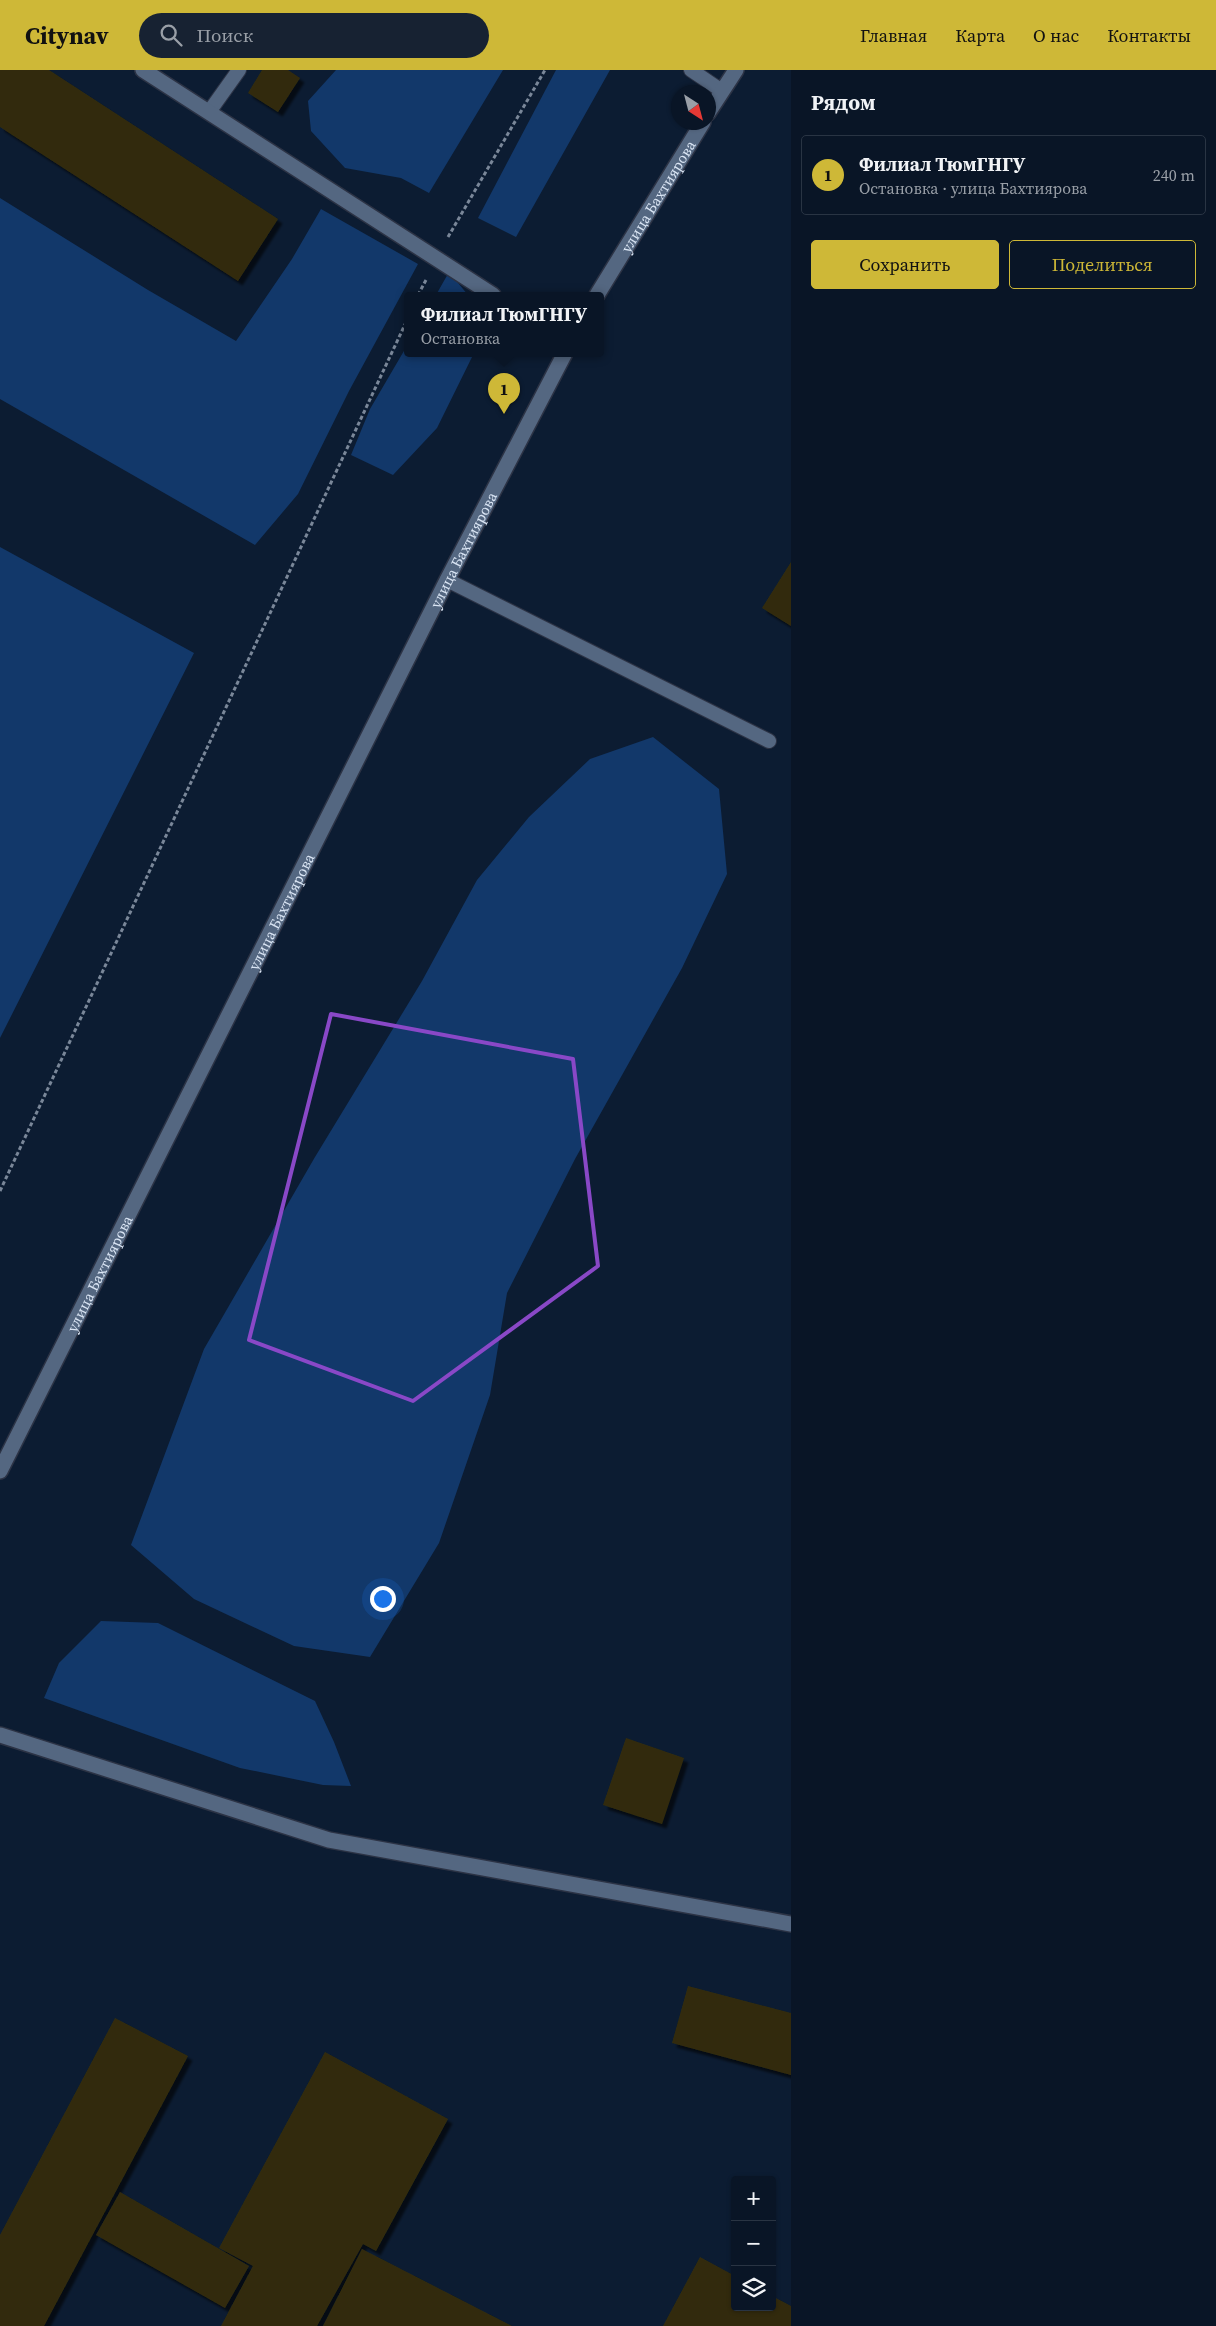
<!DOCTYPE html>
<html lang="ru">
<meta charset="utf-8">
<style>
:root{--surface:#091526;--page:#172232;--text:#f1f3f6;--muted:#999fa7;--line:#293443;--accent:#ceb837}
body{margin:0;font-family:"Source Serif 4",serif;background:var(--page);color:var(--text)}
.controls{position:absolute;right:15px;bottom:15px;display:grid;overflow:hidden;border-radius:5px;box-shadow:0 1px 4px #0004}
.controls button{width:45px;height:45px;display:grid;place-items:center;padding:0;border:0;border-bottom:1px solid var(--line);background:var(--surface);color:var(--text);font:25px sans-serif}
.compass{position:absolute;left:671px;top:15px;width:45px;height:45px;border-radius:50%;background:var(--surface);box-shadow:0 1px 4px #0004;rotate:144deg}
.you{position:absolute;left:382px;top:1528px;width:18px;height:18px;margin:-12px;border:4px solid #fff;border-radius:50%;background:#1a73e8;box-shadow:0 0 0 8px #1a73e833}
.badge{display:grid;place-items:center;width:32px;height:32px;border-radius:50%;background:var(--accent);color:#111;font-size:16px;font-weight:700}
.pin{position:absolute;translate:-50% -41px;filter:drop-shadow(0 1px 2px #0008)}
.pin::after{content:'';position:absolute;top:26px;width:18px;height:15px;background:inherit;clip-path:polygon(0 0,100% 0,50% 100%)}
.popup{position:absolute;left:404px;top:222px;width:200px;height:65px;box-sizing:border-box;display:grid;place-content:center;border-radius:5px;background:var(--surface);filter:drop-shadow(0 1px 4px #0005);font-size:16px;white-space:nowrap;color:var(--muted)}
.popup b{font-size:19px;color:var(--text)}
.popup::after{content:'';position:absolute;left:50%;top:100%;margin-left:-10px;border:10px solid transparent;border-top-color:var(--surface)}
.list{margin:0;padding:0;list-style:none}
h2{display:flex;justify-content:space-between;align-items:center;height:65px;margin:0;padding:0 20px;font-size:21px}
h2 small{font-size:16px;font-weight:400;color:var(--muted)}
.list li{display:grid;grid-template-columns:32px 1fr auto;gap:15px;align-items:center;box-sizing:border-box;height:80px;margin:0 10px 10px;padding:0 10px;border:1px solid var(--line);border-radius:5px}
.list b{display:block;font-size:19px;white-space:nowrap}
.list p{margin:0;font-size:16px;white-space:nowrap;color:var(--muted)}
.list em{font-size:16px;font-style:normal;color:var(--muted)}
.actions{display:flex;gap:10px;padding:15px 20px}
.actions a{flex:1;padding:11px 0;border:1px solid var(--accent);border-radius:5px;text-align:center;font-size:18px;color:var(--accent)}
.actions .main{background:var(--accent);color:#111}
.icon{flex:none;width:28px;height:28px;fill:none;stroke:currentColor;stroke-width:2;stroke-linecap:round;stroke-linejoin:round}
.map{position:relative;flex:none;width:791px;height:2256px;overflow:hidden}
header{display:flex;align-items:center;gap:30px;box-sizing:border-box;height:70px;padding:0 25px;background:var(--accent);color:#111}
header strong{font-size:24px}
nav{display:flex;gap:28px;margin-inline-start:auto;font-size:18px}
.search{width:350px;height:45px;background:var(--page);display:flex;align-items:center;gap:12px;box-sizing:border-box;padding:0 18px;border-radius:28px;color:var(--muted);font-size:19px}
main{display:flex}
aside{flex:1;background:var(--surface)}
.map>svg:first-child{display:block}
</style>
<header>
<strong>Citynav</strong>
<div class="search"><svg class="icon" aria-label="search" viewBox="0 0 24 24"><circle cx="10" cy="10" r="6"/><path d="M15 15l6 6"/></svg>Поиск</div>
<nav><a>Главная</a><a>Карта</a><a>О нас</a><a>Контакты</a></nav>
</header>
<main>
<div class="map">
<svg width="791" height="2256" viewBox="0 0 791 2256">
<defs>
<filter id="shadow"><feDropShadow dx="4.5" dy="4.5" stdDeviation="1" flood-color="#0009"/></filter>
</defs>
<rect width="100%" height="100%" fill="#0c1c32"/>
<path fill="#12386a" d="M336,0H503L429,123L401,108L345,98L311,61L308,31Z
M556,0H610L516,167L478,148Z
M0,128L148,220L236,271L292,189L321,139L418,194L349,321L298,424L255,475L0,329Z
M449,202L468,225H436Z
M408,274V283H474L437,358L393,405L351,385L370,339Z
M0,477L194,583L0,968Z
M653,667L719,719L727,804L682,898L575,1089L507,1223L490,1325L439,1473L370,1587L294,1576L194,1529L131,1475L204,1279L315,1087L422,911L477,810L529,747L590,689Z
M101,1551L158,1553L315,1631L334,1672L351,1716L323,1715L240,1698L44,1628L59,1593Z"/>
<path fill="#322c0d" filter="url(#shadow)" d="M0,0H49L278,149L238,211L0,57Z
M262,0H288L300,8L278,42L248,23Z
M791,492V556L762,538Z
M626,1668L684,1688L662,1754L603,1735Z
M688,1916L791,1943V2005L672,1973Z
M115,1948L188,1986L44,2256H0V2165Z
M325,1982L448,2049L376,2181L363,2174L317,2256H221L253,2196L219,2178Z
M120,2122L249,2196L225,2238L96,2165Z
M362,2179L512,2256H323Z
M700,2187L735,2206V2237H772V2226L791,2236V2256H663Z"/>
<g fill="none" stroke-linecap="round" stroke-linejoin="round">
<defs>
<path id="lane" d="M691,0L722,21
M209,42L239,0
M447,510L769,671"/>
<path id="street" d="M143,0L493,225
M0,1665L329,1770L791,1854"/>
<g id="secondary">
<path d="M708,43L736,0"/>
<path id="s1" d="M597,225L703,52"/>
<path id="s2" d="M0,1401L447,510L565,283"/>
</g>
</defs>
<use href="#lane" stroke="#2c3345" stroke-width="16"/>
<use href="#street" stroke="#2c3345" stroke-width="18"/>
<use href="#secondary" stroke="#2c3345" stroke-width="18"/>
<path stroke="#7a8799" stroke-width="3" stroke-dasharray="4 2.5" stroke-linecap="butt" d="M448,167L545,0
M418,225L426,210
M0,1121L408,248"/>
<use href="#lane" stroke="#546781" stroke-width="14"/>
<use href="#street" stroke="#546781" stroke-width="15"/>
<use href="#secondary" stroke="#546781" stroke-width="15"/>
</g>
<path fill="none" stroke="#8948c7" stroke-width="4" stroke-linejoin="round" d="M331,944L573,989L598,1196L413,1331L249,1270Z"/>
<g text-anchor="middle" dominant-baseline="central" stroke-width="4.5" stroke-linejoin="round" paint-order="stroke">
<g font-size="15" fill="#dae5f4" stroke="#020710">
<text stroke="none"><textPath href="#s1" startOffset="116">улица Бахтиярова</textPath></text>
<text stroke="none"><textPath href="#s2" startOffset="1031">улица Бахтиярова</textPath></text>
<text stroke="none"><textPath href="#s2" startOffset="626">улица Бахтиярова</textPath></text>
<text stroke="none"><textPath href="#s2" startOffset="221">улица Бахтиярова</textPath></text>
</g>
</g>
</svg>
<div class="controls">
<button>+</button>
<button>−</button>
<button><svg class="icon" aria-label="layers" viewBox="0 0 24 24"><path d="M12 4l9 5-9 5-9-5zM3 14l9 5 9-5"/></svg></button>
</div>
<svg class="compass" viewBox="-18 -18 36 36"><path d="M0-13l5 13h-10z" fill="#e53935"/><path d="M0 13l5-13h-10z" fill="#999fa7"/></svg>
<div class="you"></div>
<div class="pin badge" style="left:504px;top:344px">1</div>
<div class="popup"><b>Филиал ТюмГНГУ</b>Остановка</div>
</div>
<aside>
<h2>Рядом<small></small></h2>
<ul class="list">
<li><span class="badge">1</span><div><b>Филиал ТюмГНГУ</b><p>Остановка · улица Бахтиярова</p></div><em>240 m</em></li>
</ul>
<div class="actions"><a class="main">Сохранить</a><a>Поделиться</a></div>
</aside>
</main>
